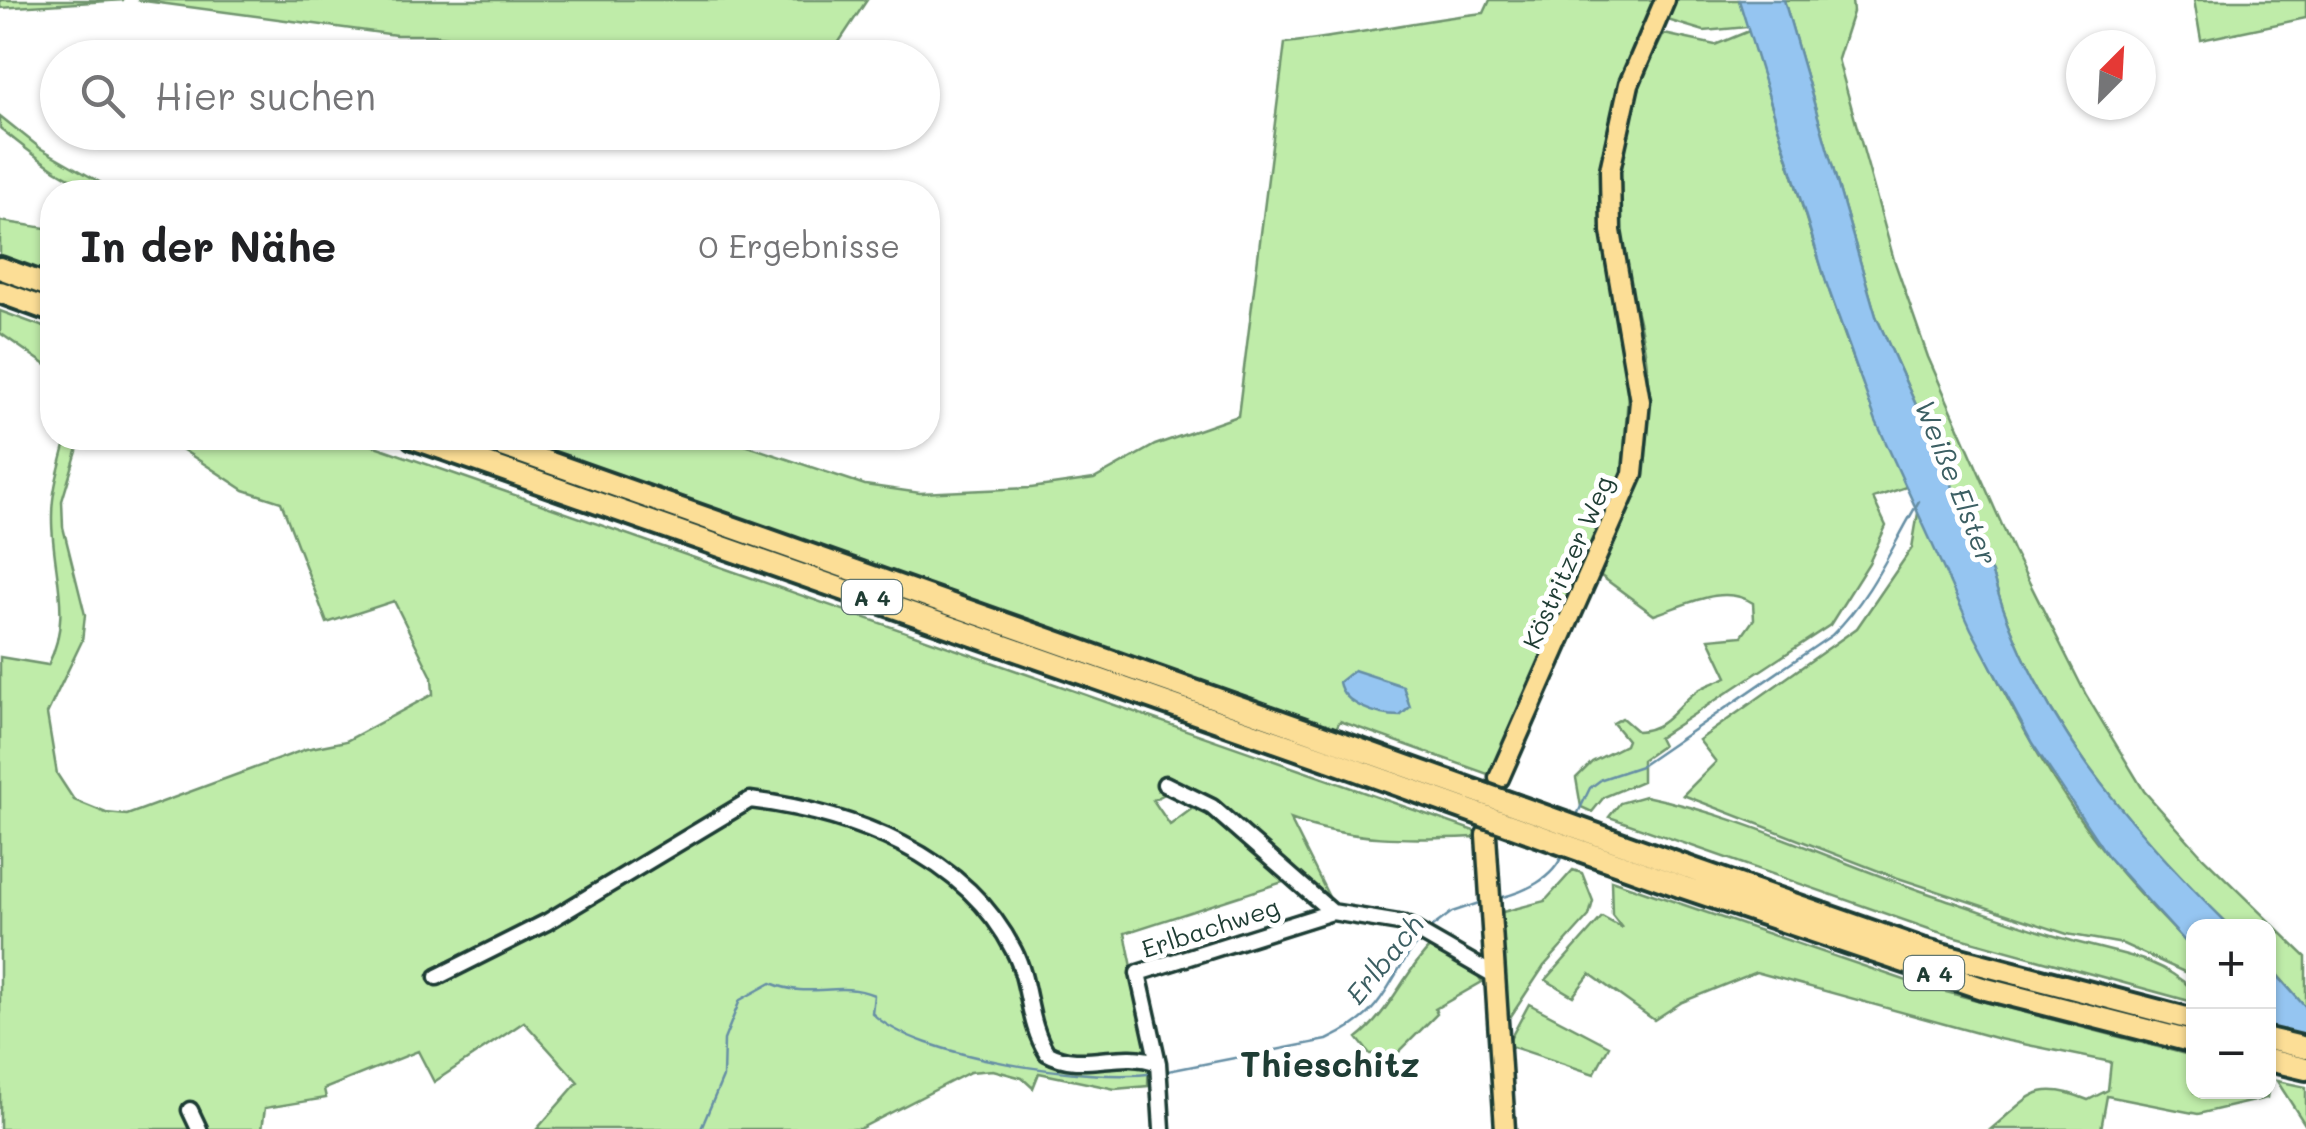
<!DOCTYPE html>
<html lang="de">
<meta charset="utf-8">
<style>
:root{--surface:#fff;--page:#f6f6f6;--text:#202124;--muted:#757577;--line:#e0e0e0}
body{margin:0;font-family:Mali,sans-serif;background:var(--page);color:var(--text)}
.controls{position:absolute;right:30px;bottom:30px;display:grid;overflow:hidden;border-radius:20px;box-shadow:0 2px 8px #0004}
.controls button{width:90px;height:90px;display:grid;place-items:center;padding:0;border:0;border-bottom:2px solid var(--line);background:var(--surface);color:var(--text);font:50px sans-serif}
.compass{position:absolute;left:2066px;top:30px;width:90px;height:90px;border-radius:50%;background:var(--surface);box-shadow:0 2px 8px #0004;rotate:24deg}
.list{margin:0;padding:0;list-style:none}
h2{display:flex;justify-content:space-between;align-items:center;height:130px;margin:0;padding:0 40px;font-size:42px}
h2 small{font-size:32px;font-weight:400;color:var(--muted)}
.icon{flex:none;width:55px;height:55px;fill:none;stroke:currentColor;stroke-width:2;stroke-linecap:round;stroke-linejoin:round}
.map{position:relative;flex:none;width:2306px;height:1129px;overflow:hidden}
.search{position:absolute;background:var(--surface);box-shadow:0 2px 8px #0004;left:40px;top:40px;width:900px;height:110px;display:flex;align-items:center;gap:25px;box-sizing:border-box;padding:0 35px;border-radius:55px;color:var(--muted);font-size:38px}
.panel{position:absolute;background:var(--surface);box-shadow:0 2px 8px #0004;left:40px;top:180px;width:900px;height:270px;border-radius:40px}
.map>svg:first-child{display:block}
</style>
<div class="map">
<svg width="2306" height="1129" viewBox="0 0 2306 1129">
<rect width="100%" height="100%" fill="#fff"/>
<filter id="ink" filterUnits="userSpaceOnUse"><feTurbulence type="fractalNoise" baseFrequency=".01" numOctaves="2"/><feDisplacementMap in="SourceGraphic" scale="20" xChannelSelector="R" yChannelSelector="G"/><feConvolveMatrix kernelMatrix="1 2 1 2 8 2 1 2 1" color-interpolation-filters="sRGB"/></filter>
<g filter="url(#ink)">
<path fill="#bfeca9" stroke="#6f946e" stroke-width="2.5" d="M0,0H124L0,8Z
M137,0H867L829,57H579L433,35H396Z
M1490,0H1659L1606,163L1630,363L1622,485L1496,777L1340,721L1336,728L513,438H724L865,485L920,493L1031,488L1094,479L1155,445L1238,416L1285,43C1352,36 1417,20 1484,13Z
M1672,0H1739L1748,27L1704,31L1664,19Z
M1784,0H1852L1853,12L1838,59L1894,260L1928,357L2013,550L2086,695L2144,791L2203,857L2306,957V1008L2269,965L2268,926H2230C2126,825 2034,716 1992,574L1876,316Z
M2194,0H2306V18L2201,40Z
M1749,31C1797,184 1836,342 1909,486L1873,498L1886,526L1869,563L1830,625L1658,738L1662,746L1642,760V781L1604,797L1592,812L1581,807L1576,778L1592,762L1625,745L1627,740L1613,723L1622,718L1637,731C1667,730 1675,706 1697,691C1705,685 1717,682 1727,677L1709,639L1742,636L1754,619L1753,603C1724,583 1686,605 1654,615L1597,573C1622,506 1653,441 1647,367C1644,330 1630,292 1624,255C1610,177 1627,102 1664,34L1715,45Z
M0,116L40,148L117,192C77,193 30,152 0,128Z
M0,221L52,229V275L0,256Z
M0,311L52,330V369L0,333Z
M67,438H81L62,501L63,527L85,615L82,641L47,714L57,774L74,800L106,813L127,815L306,749L346,741L433,694L432,677L394,601L327,623L281,502L244,490L165,438H352L1480,833L1479,842L1474,837C1410,840 1350,841 1290,819L1334,907L1213,805L1171,791L1153,800L1170,825L1197,805L1210,811L1289,880L1125,933L1149,1049L1148,1086L1115,1089L1039,1073L1033,1088L1022,1078L993,1070L970,1072L859,1129H537L578,1082L524,1022L434,1082L418,1051L324,1089L326,1098L265,1108L262,1129H0V657L48,665C74,614 51,569 52,516C52,489 61,463 67,438Z
M1919,507C1972,629 2026,755 2110,859C2135,891 2166,920 2193,950V976L2123,944L2067,934L1889,875L1683,795L1716,762L1699,740L1857,628L1912,548Z
M1645,796C1747,817 1841,865 1939,897C1982,911 2025,928 2069,940C2115,954 2157,955 2193,990V1002L1935,931L1609,817L1620,803Z
M1573,870L1582,873L1593,901L1589,916L1544,966L1511,1016H1503L1495,914L1545,901Z
M1611,880L1919,985L2193,1056L2194,1092H2268L2267,1098L2198,1114L2107,1096L2101,1129H1991C2030,1097 2036,1078 2088,1100L2108,1090L2111,1062L1999,1039L1756,972L1682,1002L1654,1020L1590,974L1573,996L1546,980L1602,917L1622,928L1612,915Z
M1433,944L1472,966L1482,982L1435,1009L1437,1014L1398,1053L1370,1054L1357,1038C1391,1012 1403,973 1433,944Z
M1529,1004L1609,1046L1594,1074L1507,1045Z
M2277,1081L2306,1087V1126Z"/>
<path fill="#95c5f1" stroke="#668fa5" stroke-width="2.5" d="M1739,0H1784L1876,316L1992,574C2034,717 2126,824 2230,926H2194L2193,950L2109,858L2032,743L1971,629L1876,421L1826,282Z
M1354,670L1403,686L1410,707L1400,716C1379,716 1343,705 1339,682Z
M2268,965L2306,1008V1077L2269,1026Z"/>
<g fill="none" stroke-linecap="round" stroke-linejoin="round">
<path stroke="#668fa5" stroke-width="2.5" d="M1576,817L1590,788L1602,779L1641,766L1832,635C1872,596 1891,548 1919,501
M1499,898C1524,892 1554,879 1563,853
M1428,930L1452,912L1482,902
M1163,1072L1327,1040C1388,1012 1383,985 1419,940
M701,1129L723,1077L724,1040L740,1000L771,983C810,1000 838,980 874,995L872,1013C916,1058 1094,1083 1155,1073"/>
<defs>
<path id="minor" d="M1165,784L1212,807L1332,912L1405,924L1492,974
M437,977L547,922L750,800C852,813 965,854 1014,951C1031,984 1027,1022 1047,1053C1083,1073 1119,1048 1158,1063
M190,1110L199,1129
M1162,1129L1158,1063L1138,973L1332,912"/>
<path id="major" d="M1499,778L1633,474L1640,401L1611,231L1610,170L1629,84L1665,0
M1486,835L1505,1129"/>
<path id="highway" d="M0,268L52,287
M0,292L52,311
M413,438L1329,760
M480,438L1336,741
M1687,867L1922,949L2194,1020
M1680,886L1982,988L2194,1042
M2268,1039L2306,1048
M2268,1060L2306,1069"/>
</defs>
<use href="#minor" stroke="#1f3d34" stroke-width="21"/>
<use href="#major" stroke="#1f3d34" stroke-width="25"/>
<use href="#highway" stroke="#1f3d34" stroke-width="28"/>
<use href="#minor" stroke="#fff" stroke-width="14"/>
<use href="#major" stroke="#fcde96" stroke-width="18"/>
<use href="#highway" stroke="#fcde96" stroke-width="20"/>
<defs>
<path id="highway-bridge" d="M1336,741L1687,867
M1329,760L1680,886"/>
</defs>
<use href="#highway-bridge" stroke="#1f3d34" stroke-width="28" stroke-linecap="butt"/>
<use href="#highway-bridge" stroke="#fcde96" stroke-width="20"/>
</g>
</g>
<g text-anchor="middle" dominant-baseline="central" stroke-width="10" stroke-linejoin="round" paint-order="stroke">
<g fill="#fff" stroke="#627771" stroke-width="2.5">
<rect x="842" y="580" width="60" height="34" rx="8"/>
<rect x="1904" y="956" width="60" height="34" rx="8"/>
</g>
<g font-size="22" font-weight="bold" fill="#1f3d34">
<text x="872" y="597">A 4</text>
<text x="1934" y="973">A 4</text>
</g>
<g font-size="25" fill="#1f3d34" stroke="#fff">
<text transform="translate(1567 562) rotate(-66)">Köstritzer Weg</text>
<text transform="translate(1210 927) rotate(-18)">Erlbachweg</text>
</g>
<g font-size="28" font-style="italic" fill="#3c5f63" stroke="#fff">
<text transform="translate(1957 482) rotate(68)">Weiße Elster</text>
<text transform="translate(1384 959) rotate(-51)">Erlbach</text>
</g>
<g font-size="35" font-weight="bold" fill="#1f3d34" stroke="#fff">
<text x="1330" y="1063">Thieschitz</text>
</g>
</g>
</svg>
<div class="controls">
<button>+</button>
<button>−</button>
</div>
<svg class="compass" viewBox="-18 -18 36 36"><path d="M0-13l5 13h-10z" fill="#e53935"/><path d="M0 13l5-13h-10z" fill="#757577"/></svg>
<div class="search"><svg class="icon" aria-label="search" viewBox="0 0 24 24"><circle cx="10" cy="10" r="6"/><path d="M15 15l6 6"/></svg>Hier suchen</div>
<section class="panel">
<h2>In der Nähe<small>0 Ergebnisse</small></h2>
<ul class="list">
</ul>
</section>
</div>
